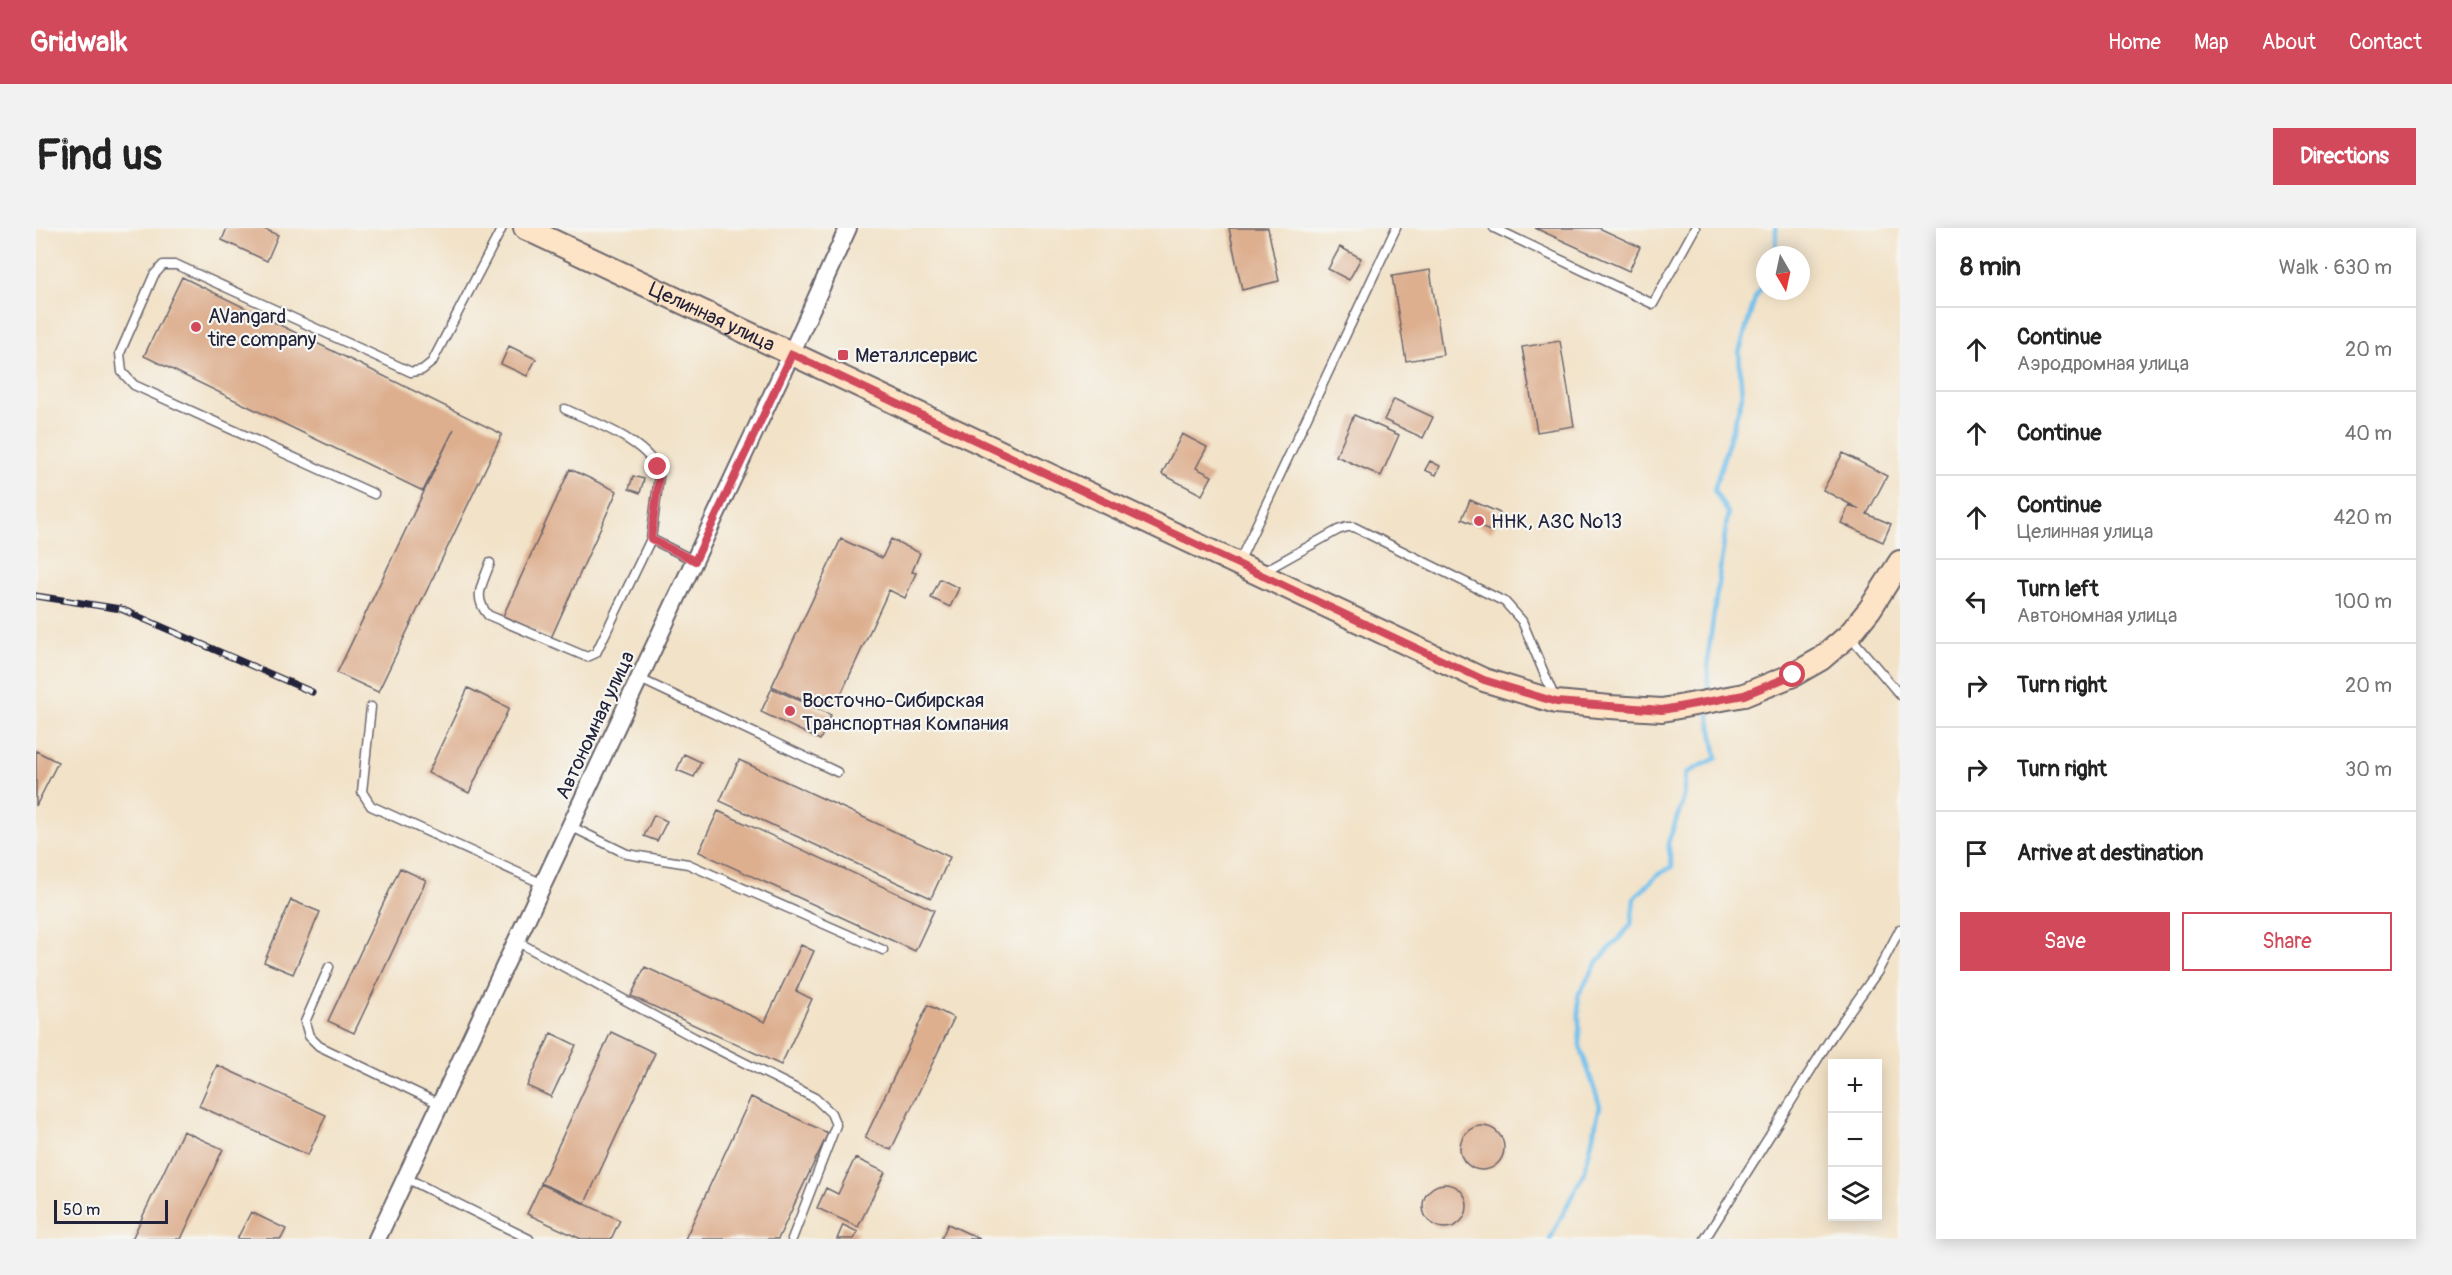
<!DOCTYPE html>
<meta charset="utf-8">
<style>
:root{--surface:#fff;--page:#f2f2f2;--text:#222;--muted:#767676;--line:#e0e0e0;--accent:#d1495b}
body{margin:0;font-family:Pangolin,sans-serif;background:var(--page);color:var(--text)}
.controls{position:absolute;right:18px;bottom:18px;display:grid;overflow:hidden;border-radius:0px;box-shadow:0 3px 15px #0003}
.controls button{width:54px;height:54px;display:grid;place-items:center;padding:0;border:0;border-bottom:2px solid var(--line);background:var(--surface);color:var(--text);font:30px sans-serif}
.compass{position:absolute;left:1720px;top:18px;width:54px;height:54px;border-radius:50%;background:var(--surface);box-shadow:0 3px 15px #0003;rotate:171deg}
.scale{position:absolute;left:18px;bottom:15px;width:114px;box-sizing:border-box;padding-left:6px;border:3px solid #22223b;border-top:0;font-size:16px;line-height:21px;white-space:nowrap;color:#22223b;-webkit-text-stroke:4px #f6f6f2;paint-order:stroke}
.stop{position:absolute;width:18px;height:18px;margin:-14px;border:4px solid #d1495b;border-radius:50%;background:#fff}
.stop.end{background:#d1495b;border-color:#fff;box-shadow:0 2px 6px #0008}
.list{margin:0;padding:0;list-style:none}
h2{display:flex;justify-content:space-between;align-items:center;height:78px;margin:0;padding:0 24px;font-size:26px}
h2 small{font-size:20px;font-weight:400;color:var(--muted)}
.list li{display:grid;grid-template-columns:39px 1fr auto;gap:18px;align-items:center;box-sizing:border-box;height:84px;padding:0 24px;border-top:2px solid var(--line)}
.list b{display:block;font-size:22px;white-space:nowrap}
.list p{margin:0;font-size:20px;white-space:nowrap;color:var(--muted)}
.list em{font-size:20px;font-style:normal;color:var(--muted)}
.actions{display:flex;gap:12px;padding:18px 24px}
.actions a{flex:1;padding:14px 0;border:2px solid var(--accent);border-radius:0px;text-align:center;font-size:21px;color:var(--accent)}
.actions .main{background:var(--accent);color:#fff}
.icon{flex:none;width:33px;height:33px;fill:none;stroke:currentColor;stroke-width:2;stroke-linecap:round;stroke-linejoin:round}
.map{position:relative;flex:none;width:1864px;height:1011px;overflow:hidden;border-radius:0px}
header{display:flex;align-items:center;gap:36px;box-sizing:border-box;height:84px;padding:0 30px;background:var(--accent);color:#fff}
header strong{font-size:28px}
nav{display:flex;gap:33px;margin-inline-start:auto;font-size:21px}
.intro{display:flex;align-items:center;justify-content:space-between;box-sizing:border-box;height:144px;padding:0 36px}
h1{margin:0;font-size:42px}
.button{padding:15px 27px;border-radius:0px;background:var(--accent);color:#fff;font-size:21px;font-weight:700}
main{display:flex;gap:36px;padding:0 36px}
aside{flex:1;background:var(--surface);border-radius:0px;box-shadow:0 3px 15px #0003}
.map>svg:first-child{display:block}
</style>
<header>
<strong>Gridwalk</strong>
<nav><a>Home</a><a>Map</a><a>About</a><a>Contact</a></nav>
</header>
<div class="intro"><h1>Find us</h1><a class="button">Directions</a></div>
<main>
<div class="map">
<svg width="1864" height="1011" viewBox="0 0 1864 1011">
<rect width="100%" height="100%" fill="#f6f6f2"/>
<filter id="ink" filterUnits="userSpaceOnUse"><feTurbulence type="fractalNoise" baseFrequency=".0167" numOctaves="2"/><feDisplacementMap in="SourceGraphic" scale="12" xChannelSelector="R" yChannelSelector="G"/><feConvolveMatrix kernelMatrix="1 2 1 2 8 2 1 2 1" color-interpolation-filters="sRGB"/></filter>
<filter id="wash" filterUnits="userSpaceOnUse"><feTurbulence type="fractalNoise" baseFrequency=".008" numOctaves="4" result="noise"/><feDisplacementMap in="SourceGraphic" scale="24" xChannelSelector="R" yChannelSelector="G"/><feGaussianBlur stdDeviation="1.35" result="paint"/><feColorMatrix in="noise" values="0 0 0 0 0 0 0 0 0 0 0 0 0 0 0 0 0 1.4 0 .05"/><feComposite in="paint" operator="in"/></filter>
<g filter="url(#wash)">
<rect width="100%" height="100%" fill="#f2e2c7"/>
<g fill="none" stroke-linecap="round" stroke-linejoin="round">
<path stroke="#71c0ec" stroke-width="4.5" d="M1740,27V0
M1672,467V427L1692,285L1678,262L1706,169L1703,125L1719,70L1729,54
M1514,1011L1549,942L1564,878L1544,818L1542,767L1563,732L1595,697L1598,671L1621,647L1636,639L1632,615L1646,576L1650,545L1681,530L1672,481"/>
</g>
<g id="blocks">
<path fill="#ddaf8f" d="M191,0H226L242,7L231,33L186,12Z
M1193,0H1232L1243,53L1206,62Z
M1499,0H1563L1604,19L1593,43Z
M1304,19L1325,30L1313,52L1292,41Z
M1394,42L1407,127L1370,133L1356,48Z
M146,49L466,206L342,464L301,445L418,201L387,263L108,128Z
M1524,113L1538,198L1501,204L1486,119Z
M473,118L500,131L491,148L465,136Z
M1358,171L1397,189L1387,210L1348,192Z
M1318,187L1363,207L1345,248L1300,228Z
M1146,206L1171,219L1160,240L1176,248L1166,267L1126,246Z
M1807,225L1851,248L1831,286L1855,296L1847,314L1805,295L1813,277L1823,281L1787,262Z
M1394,233L1404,238L1400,247L1389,242Z
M534,241L581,263L515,410L467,388Z
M597,248L608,251L604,265L593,261Z
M1434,272L1464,285L1456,304L1426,291Z
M805,311L846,330L855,311L884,325L876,344L880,345L869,370L853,362L800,477L783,469L779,478L736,458Z
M904,351L923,360L914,379L895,370Z
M432,460L473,480L433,565L392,545Z
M736,460L795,487L784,512L725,484Z
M0,523L22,534L0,578Z
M648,526L665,534L658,549L641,542Z
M703,532L914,629L895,670L684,573Z
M682,583L898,682L879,723L663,624Z
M618,587L631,593L621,613L608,608Z
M364,640L390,652L318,805L292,793Z
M255,672L284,684L257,746L228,734Z
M765,717L778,723L760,763L776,771L745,837L595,768L609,739L729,794Z
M892,777L918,790L855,922L829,910Z
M575,804L619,825L549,975L505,955Z
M515,805L540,817L515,869L491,858Z
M181,837L290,887L272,927L163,878Z
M715,869L792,905L742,1011H649Z
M1424 920a22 22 0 1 1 44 0a22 22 0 1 1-44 0Z
M147,903L187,921L145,1011H96Z
M819,930L849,944L822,999L781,980L790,960L802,966Z
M1387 978a22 22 0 1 1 44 0a22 22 0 1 1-44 0Z
M505,956L584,992L575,1011H545L491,986Z
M215,984L250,1001L245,1011H201Z
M912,996L944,1011H905Z
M807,997L822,1004L818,1011H801Z"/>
</g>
</g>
<g filter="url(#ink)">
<use href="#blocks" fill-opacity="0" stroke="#6b656c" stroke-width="1.5"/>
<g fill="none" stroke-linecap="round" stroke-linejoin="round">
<defs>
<path id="lane" d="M1458,0L1617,76L1659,0
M529,181C557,194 618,215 623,248L615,311L659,333
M338,266L98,157L86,144L84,125L118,47L127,37H141L375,144L386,142L396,134L466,0
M1203,334L1360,0
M454,335C447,356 436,368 452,387L551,429L560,425L615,311
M1225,345L1302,302L1311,299H1318L1469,374L1486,393L1519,471
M1813,407L1864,467
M604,451L801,544
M335,479L326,564L335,578L507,656
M534,598L591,626L652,636L847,722
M480,713L659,810L779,870L795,885L800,897L756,1011
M293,739L269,794L273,808L283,818L404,876
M370,950L493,1011
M1669,1011L1798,805L1842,743L1864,701"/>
<path id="street" d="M341,1011L755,126L812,0"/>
<g id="secondary">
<path id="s1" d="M489,0L1448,452L1520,474L1574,479L1626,482L1708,467L1757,447L1785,431L1813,407L1834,381L1864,334"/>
</g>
</defs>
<use href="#lane" stroke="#6b656c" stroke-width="11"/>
<use href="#street" stroke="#6b656c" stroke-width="20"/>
<use href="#secondary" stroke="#6b656c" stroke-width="26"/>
<use href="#lane" stroke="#fff" stroke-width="8"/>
<use href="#street" stroke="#fff" stroke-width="16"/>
<use href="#secondary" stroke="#fee4c6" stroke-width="22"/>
<defs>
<path id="rail" d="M0,368L85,381L276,464"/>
</defs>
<use href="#rail" stroke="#22223b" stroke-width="7"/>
<use href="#rail" stroke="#f6f6f2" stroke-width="4.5" stroke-dasharray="14" stroke-linecap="butt"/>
</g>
</g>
<g fill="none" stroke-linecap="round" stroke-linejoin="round" filter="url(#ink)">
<path stroke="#d1495b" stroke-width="8" d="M622,239L623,248L615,311L659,333L756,126L1448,452L1520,474L1626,482L1708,467L1757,447"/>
</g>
<g fill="#d1495b" stroke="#f6f6f2" stroke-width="2">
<circle cx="160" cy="99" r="6"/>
<rect x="801" y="121" width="12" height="12" rx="3"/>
<circle cx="1443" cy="293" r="6"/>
<circle cx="754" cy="483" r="6"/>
</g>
<g text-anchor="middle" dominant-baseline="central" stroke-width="4.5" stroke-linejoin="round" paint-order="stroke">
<g font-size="20" fill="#22223b" stroke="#f6f6f2" text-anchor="start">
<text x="172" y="88">AVangard<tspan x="172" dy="23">tire company</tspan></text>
<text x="819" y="127">Металлсервис</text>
<text x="1455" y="293">ННК, АЗС №13</text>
<text x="766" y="472">Восточно-Сибирская<tspan x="766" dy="23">Транспортная Компания</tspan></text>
</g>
<g font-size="20" fill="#22223b" stroke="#f6f6f2">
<text stroke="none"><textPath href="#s1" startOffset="207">Целинная улица</textPath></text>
<text transform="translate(559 497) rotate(-65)">Автономная улица</text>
</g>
</g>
</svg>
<div class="controls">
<button>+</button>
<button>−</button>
<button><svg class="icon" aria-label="layers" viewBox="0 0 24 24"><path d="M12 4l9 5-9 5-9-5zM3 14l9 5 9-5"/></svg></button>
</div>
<svg class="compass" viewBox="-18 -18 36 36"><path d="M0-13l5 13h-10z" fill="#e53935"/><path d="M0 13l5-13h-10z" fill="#767676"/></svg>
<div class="scale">50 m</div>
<div class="stop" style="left:1757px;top:447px"></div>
<div class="stop end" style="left:622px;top:239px"></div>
</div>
<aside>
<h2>8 min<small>Walk · 630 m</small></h2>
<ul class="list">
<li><svg class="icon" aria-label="ahead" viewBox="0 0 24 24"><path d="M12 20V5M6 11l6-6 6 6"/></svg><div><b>Continue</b><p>Аэродромная улица</p></div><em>20 m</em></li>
<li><svg class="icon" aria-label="ahead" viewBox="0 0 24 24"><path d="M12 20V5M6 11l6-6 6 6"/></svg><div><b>Continue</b></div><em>40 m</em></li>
<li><svg class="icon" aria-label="ahead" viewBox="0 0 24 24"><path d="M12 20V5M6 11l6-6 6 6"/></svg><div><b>Continue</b><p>Целинная улица</p></div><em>420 m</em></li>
<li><svg class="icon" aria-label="left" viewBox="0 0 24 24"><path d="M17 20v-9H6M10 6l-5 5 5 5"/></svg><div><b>Turn left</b><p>Автономная улица</p></div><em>100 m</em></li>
<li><svg class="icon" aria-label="right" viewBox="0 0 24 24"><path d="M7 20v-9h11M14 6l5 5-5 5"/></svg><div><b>Turn right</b></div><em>20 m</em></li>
<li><svg class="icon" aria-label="right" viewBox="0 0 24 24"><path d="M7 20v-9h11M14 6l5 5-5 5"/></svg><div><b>Turn right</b></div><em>30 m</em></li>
<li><svg class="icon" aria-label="arrive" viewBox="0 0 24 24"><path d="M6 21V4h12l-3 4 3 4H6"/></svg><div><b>Arrive at destination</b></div></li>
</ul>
<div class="actions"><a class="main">Save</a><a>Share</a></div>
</aside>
</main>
